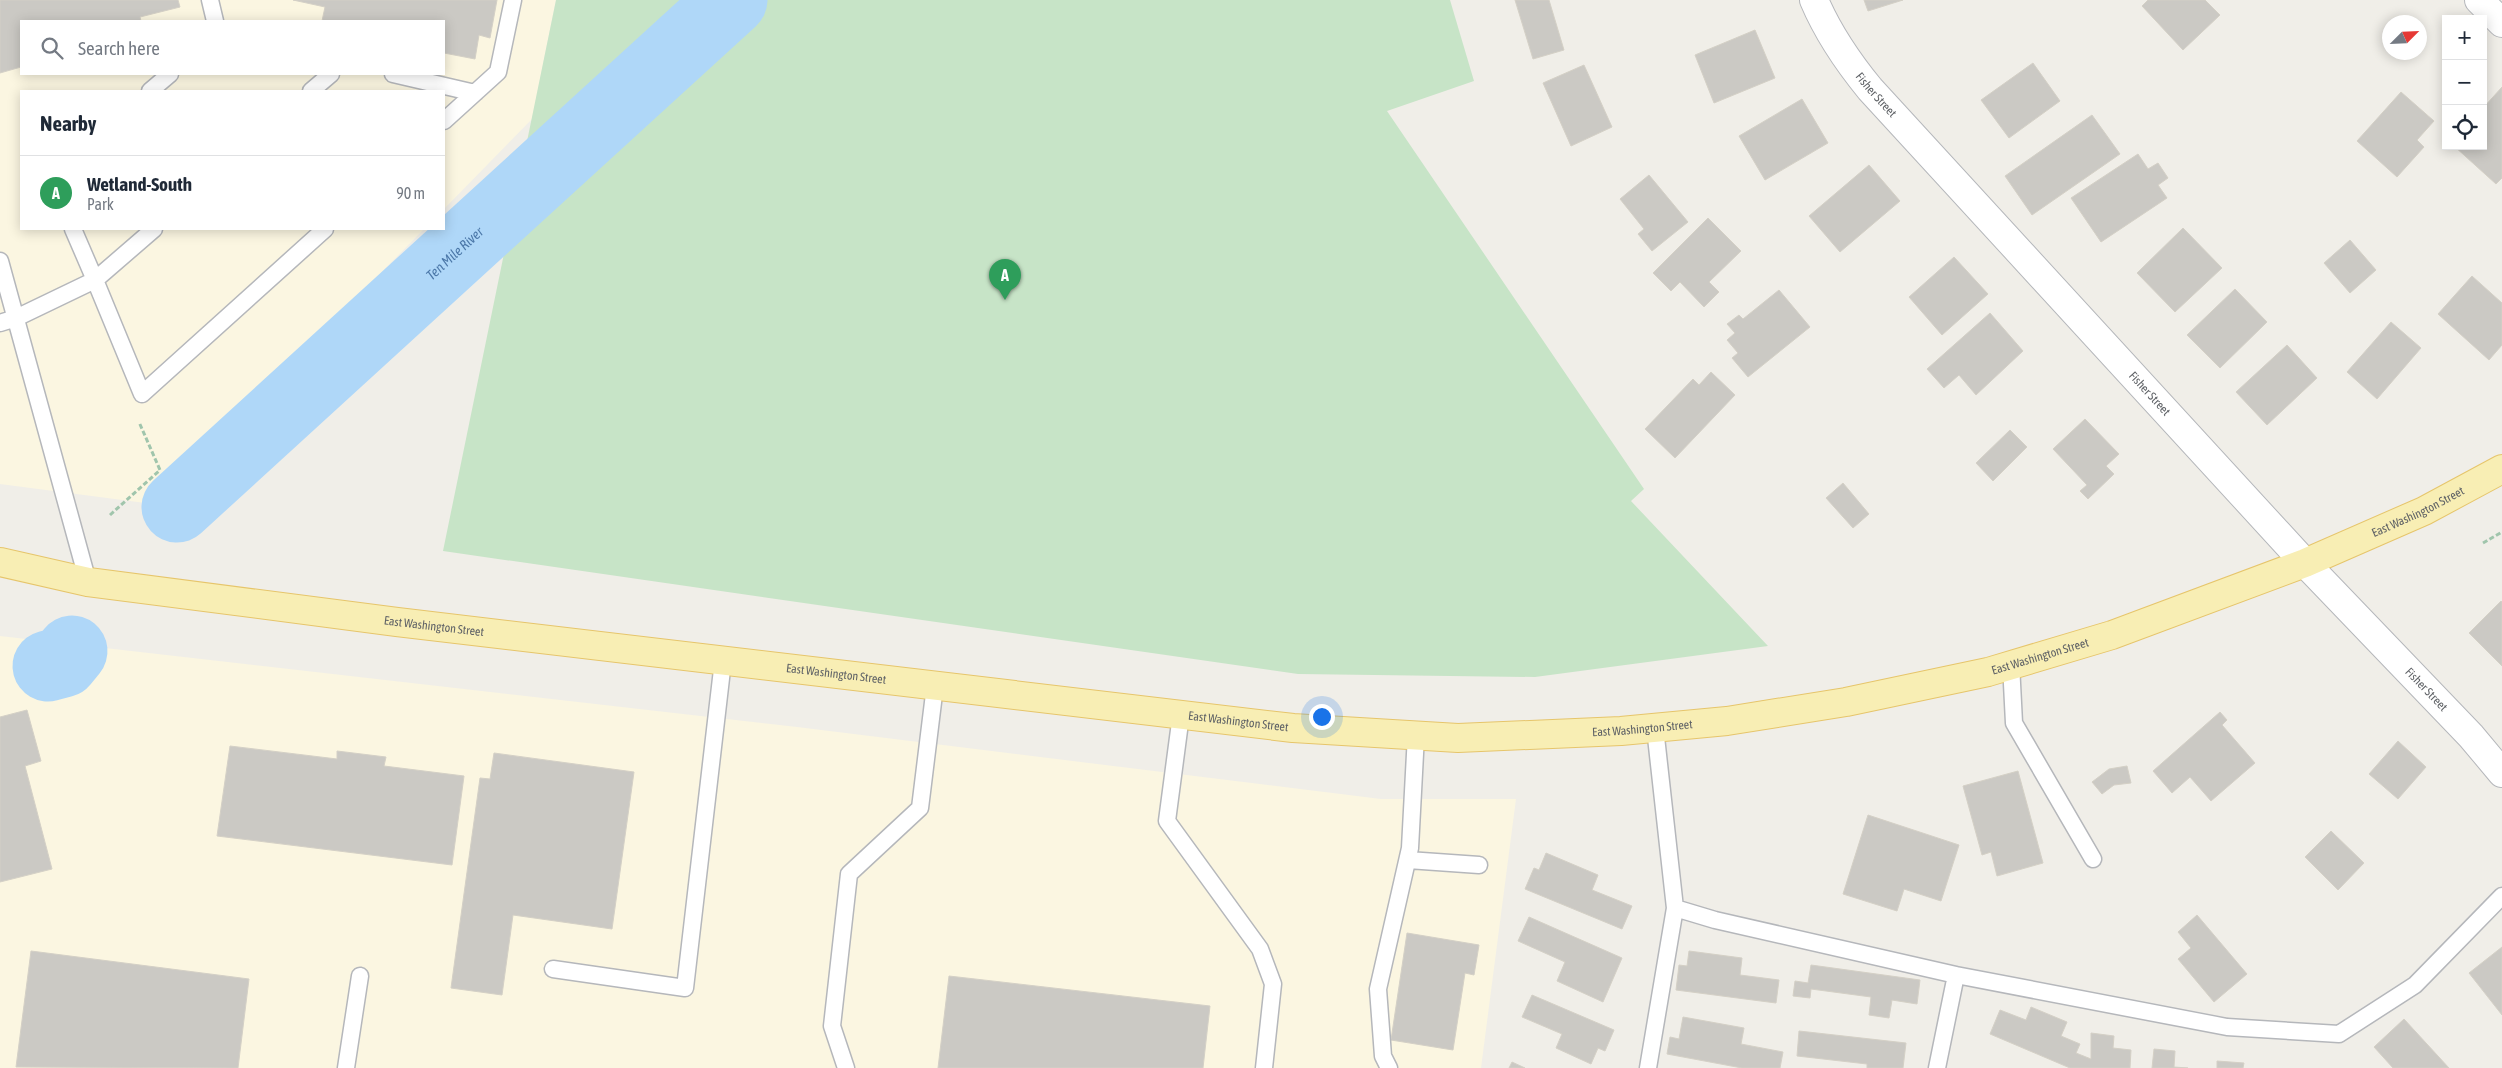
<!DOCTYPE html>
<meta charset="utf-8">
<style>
:root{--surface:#fff;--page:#f6f6f7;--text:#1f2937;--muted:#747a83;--line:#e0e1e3;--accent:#d93025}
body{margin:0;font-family:"Asap Condensed",sans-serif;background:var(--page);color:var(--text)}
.controls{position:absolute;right:15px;top:15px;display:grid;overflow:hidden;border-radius:0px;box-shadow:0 2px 12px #0003}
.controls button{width:45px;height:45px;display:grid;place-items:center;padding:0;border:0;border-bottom:1px solid var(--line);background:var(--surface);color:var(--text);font:25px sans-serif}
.compass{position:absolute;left:2382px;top:15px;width:45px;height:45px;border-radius:50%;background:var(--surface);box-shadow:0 2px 12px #0003;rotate:66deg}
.you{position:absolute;left:1321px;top:716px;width:18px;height:18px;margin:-12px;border:4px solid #fff;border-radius:50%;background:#1a73e8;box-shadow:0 0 0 8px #1a73e833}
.badge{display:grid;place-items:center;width:32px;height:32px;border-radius:50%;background:var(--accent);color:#fff;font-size:16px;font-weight:700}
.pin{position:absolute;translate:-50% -41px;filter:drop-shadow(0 1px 2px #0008)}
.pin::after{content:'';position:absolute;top:26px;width:18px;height:15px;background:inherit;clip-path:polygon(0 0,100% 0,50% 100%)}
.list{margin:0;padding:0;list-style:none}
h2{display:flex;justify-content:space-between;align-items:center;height:65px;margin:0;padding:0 20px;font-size:21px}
h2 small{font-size:16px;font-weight:400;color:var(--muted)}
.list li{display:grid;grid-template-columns:32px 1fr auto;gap:15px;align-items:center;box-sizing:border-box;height:75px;padding:0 20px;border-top:1px solid var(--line)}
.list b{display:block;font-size:19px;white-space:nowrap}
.list p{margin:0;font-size:16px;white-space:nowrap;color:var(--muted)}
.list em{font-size:16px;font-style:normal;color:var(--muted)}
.icon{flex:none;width:28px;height:28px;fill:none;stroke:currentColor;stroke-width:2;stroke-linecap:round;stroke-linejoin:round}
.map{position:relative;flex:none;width:2502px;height:1068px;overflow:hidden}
.search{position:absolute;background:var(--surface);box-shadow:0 2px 12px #0003;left:20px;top:20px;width:425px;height:55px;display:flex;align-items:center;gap:12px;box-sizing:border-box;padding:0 18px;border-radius:0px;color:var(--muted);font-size:19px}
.panel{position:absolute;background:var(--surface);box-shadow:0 2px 12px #0003;left:20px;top:90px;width:425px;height:140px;border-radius:0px}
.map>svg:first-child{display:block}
</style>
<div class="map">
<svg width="2502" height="1068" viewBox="0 0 2502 1068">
<rect width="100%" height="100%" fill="#f0eee8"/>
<path fill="#fbf6e1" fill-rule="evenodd" d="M0,0H556L532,119L444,209V91H21V229H424L153,504L0,484ZM21,21H444V74H21Z
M0,636L797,727L1381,799H1516L1481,1068H0Z"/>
<path fill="#c7e4c7" d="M556,0H1450L1474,81L1387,111L1644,489L1631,501L1768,646L1535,677L1298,674L443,551Z"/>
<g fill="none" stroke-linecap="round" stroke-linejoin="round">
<g stroke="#afd7f8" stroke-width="71">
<path id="s1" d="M177,507L732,0"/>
<path d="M48,666L63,662L72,651"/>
</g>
</g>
<path fill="#cbc9c4" stroke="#d4d0c6" d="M0,0H178L180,7L140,17L141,21H21V67L0,73Z
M293,0H497L490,38L479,35L475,59L444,53V21H322L325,7Z
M1515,0H1549L1564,50L1533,59Z
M1864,0H1903L1868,11Z
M2148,0H2205L2220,15L2183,50L2142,6Z
M1755,30L1775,78L1714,103L1695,55Z
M2033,63L2060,101L2009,138L1981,100Z
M1584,65L1612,127L1571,146L1543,83Z
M2502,87V178L2496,184L2454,146H2483V108Z
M2401,92L2434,121L2417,140L2424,147L2397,177L2357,141Z
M1802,99L1828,143L1765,180L1739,136Z
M2092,115L2120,154L2032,215L2005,176Z
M2138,154L2148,169L2158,163L2168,178L2158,185L2167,198L2101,242L2071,198Z
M1869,165L1900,201L1840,252L1809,216Z
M1649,175L1688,222L1652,251L1638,234L1644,229L1620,199Z
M1708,218L1741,251L1709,282L1719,292L1704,307L1680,282L1671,291L1653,273Z
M2183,228L2222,268L2175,312L2137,273Z
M2350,240L2376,270L2350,293L2324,263Z
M1954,257L1988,294L1942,335L1909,297Z
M2472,276L2502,303V345L2489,360L2438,314Z
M2235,289L2267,322L2220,368L2187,335Z
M1779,290L1810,327L1748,377L1732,358L1738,353L1727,340L1735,333L1727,324L1739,315L1743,319Z
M1990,313L2023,351L1976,395L1959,375L1944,388L1927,369Z
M2391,322L2421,348L2377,399L2347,372Z
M2287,345L2317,378L2267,425L2236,392Z
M1711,372L1735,395L1675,458L1645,429L1693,379L1699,385Z
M2085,419L2119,454L2106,466L2114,474L2088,499L2080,491L2087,485L2053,449Z
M2010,430L2027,447L1993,481L1976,463Z
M1843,483L1869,514L1853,528L1826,498Z
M2501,601L2502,602V666L2469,633Z
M27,710L41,761L25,766L52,869L0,882V717Z
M2220,712L2227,720L2222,725L2255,763L2211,801L2190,777L2172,793L2153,771Z
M2398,741L2426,767L2398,799L2369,774Z
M230,746L337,759V751L386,757L384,766L464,776L452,865L217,836Z
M494,753L634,772L612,929L513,915L502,995L451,988L480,778L490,779Z
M2127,766L2131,783L2114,785L2102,794L2092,782L2109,769Z
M2018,771L2043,863L1997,876L1991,852L1982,855L1963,786Z
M1868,815L1959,845L1941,901L1904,889L1897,911L1843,894Z
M2331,831L2364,863L2338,890L2305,857Z
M1546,853L1598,875L1592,890L1632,906L1622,929L1525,889L1534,868L1539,870Z
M2197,915L2247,974L2214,1002L2178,959L2191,948L2178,932Z
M1529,917L1622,958L1603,1002L1557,981L1565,962L1518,941Z
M1407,933L1479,945L1474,975L1465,973L1453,1050L1391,1040Z
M2502,947V1015L2469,973Z
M31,951L249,979L238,1068L16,1067Z
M1689,951L1742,958L1740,975L1779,980L1776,1003L1676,990L1679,965L1687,966Z
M1811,965L1920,980L1917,1004L1892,1000L1889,1018L1869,1015L1871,997L1811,989L1810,998L1793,996L1795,981L1808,983Z
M949,976L1210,1006L1203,1068H938Z
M1532,995L1614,1030L1605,1051L1598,1048L1591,1064L1556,1048L1562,1034L1522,1017Z
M2031,1007L2067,1022L2061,1036L2080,1044L2076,1053L2091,1059V1033L2114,1036L2113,1048L2131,1050L2130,1068H2070L1990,1034L2000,1010L2026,1020Z
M1683,1017L1744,1028L1741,1044L1783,1052L1780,1068H1742L1667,1054L1670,1037L1679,1039Z
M2404,1019L2449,1068H2393L2374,1047Z
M1799,1031L1906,1043L1903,1068H1867V1064L1797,1056Z
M2154,1049L2175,1051L2174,1067L2188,1068H2152Z
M2217,1061L2244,1063L2243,1068H2217Z
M1512,1062L1525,1068H1509Z"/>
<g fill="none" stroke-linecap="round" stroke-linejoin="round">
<defs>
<path id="service" d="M210,0L215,21
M393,74L475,93
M150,91L170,74
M311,91L331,74
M444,121L498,72L513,0
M73,229L95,280L154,229
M0,261L88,582
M0,323L16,318L95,280L142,394L325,229
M2011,664L2014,723L2093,859
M1181,715L1167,821L1260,949L1273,984L1264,1068
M1655,728L1675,908L1715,920L1956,975
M1408,860L1479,865
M553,969L685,988L723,661
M346,1068L360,976
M846,1068L832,1026L849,874L920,808L935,686
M1389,1068L1383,1056L1378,989L1410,848L1416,735
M1648,1068L1675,908
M1937,1068L1956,975L2227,1027L2339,1034L2415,985L2502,896"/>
<g id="minor">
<path id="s2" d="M1814,0C1828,33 1847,61 1870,89L2305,563L2471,736L2502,773"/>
<path d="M2479,0L2502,23"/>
</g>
<g id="primary">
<path id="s3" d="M0,562L88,582L397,622L1293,728L1458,738L1621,731L1727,721L1846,702L1988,672L2112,635L2305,563L2424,511L2502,469"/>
</g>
</defs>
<use href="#service" stroke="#b5b7bb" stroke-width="19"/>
<use href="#minor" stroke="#b5b7bb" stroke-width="30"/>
<use href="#primary" stroke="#e6c56b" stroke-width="30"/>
<path stroke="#a0c5ac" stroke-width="3" stroke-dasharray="5 2.5" stroke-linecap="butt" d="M110,515L160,470L139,422
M2483,543L2502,532"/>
<use href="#service" stroke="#fff" stroke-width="16"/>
<use href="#minor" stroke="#fff" stroke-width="28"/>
<use href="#primary" stroke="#f8eeb4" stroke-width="28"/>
</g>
<g text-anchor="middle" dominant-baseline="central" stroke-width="5" stroke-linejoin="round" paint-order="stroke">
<g font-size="12" fill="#5f6266" stroke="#fff">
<text stroke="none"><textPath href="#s2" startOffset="114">Fisher Street</textPath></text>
<text stroke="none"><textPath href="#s2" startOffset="519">Fisher Street</textPath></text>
<text stroke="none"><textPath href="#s3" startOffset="2464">East Washington Street</textPath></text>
<text stroke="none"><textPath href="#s3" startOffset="439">East Washington Street</textPath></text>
<text stroke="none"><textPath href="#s3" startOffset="2059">East Washington Street</textPath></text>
<text stroke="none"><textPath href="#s3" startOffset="844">East Washington Street</textPath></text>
<text stroke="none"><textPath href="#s2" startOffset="924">Fisher Street</textPath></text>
<text stroke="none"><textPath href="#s3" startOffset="1249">East Washington Street</textPath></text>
<text stroke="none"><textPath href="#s3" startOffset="1654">East Washington Street</textPath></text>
</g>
<g font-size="14" font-style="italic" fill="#4c78a9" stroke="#fff">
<text stroke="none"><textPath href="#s1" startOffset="376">Ten Mile River</textPath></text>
</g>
</g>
</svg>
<div class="controls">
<button>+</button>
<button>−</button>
<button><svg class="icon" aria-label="locate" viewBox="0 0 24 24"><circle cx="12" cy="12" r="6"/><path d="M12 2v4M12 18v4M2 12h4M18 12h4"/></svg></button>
</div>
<svg class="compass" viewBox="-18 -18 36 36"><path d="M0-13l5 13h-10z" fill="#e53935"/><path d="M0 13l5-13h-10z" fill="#747a83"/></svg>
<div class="you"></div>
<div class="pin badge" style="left:1005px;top:300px;background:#2e9e5b">A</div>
<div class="search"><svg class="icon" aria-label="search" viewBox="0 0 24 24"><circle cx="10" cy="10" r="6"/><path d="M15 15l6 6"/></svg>Search here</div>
<section class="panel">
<h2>Nearby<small></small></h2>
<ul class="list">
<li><span class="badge" style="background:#2e9e5b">A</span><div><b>Wetland-South</b><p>Park</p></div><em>90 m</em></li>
</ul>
</section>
</div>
